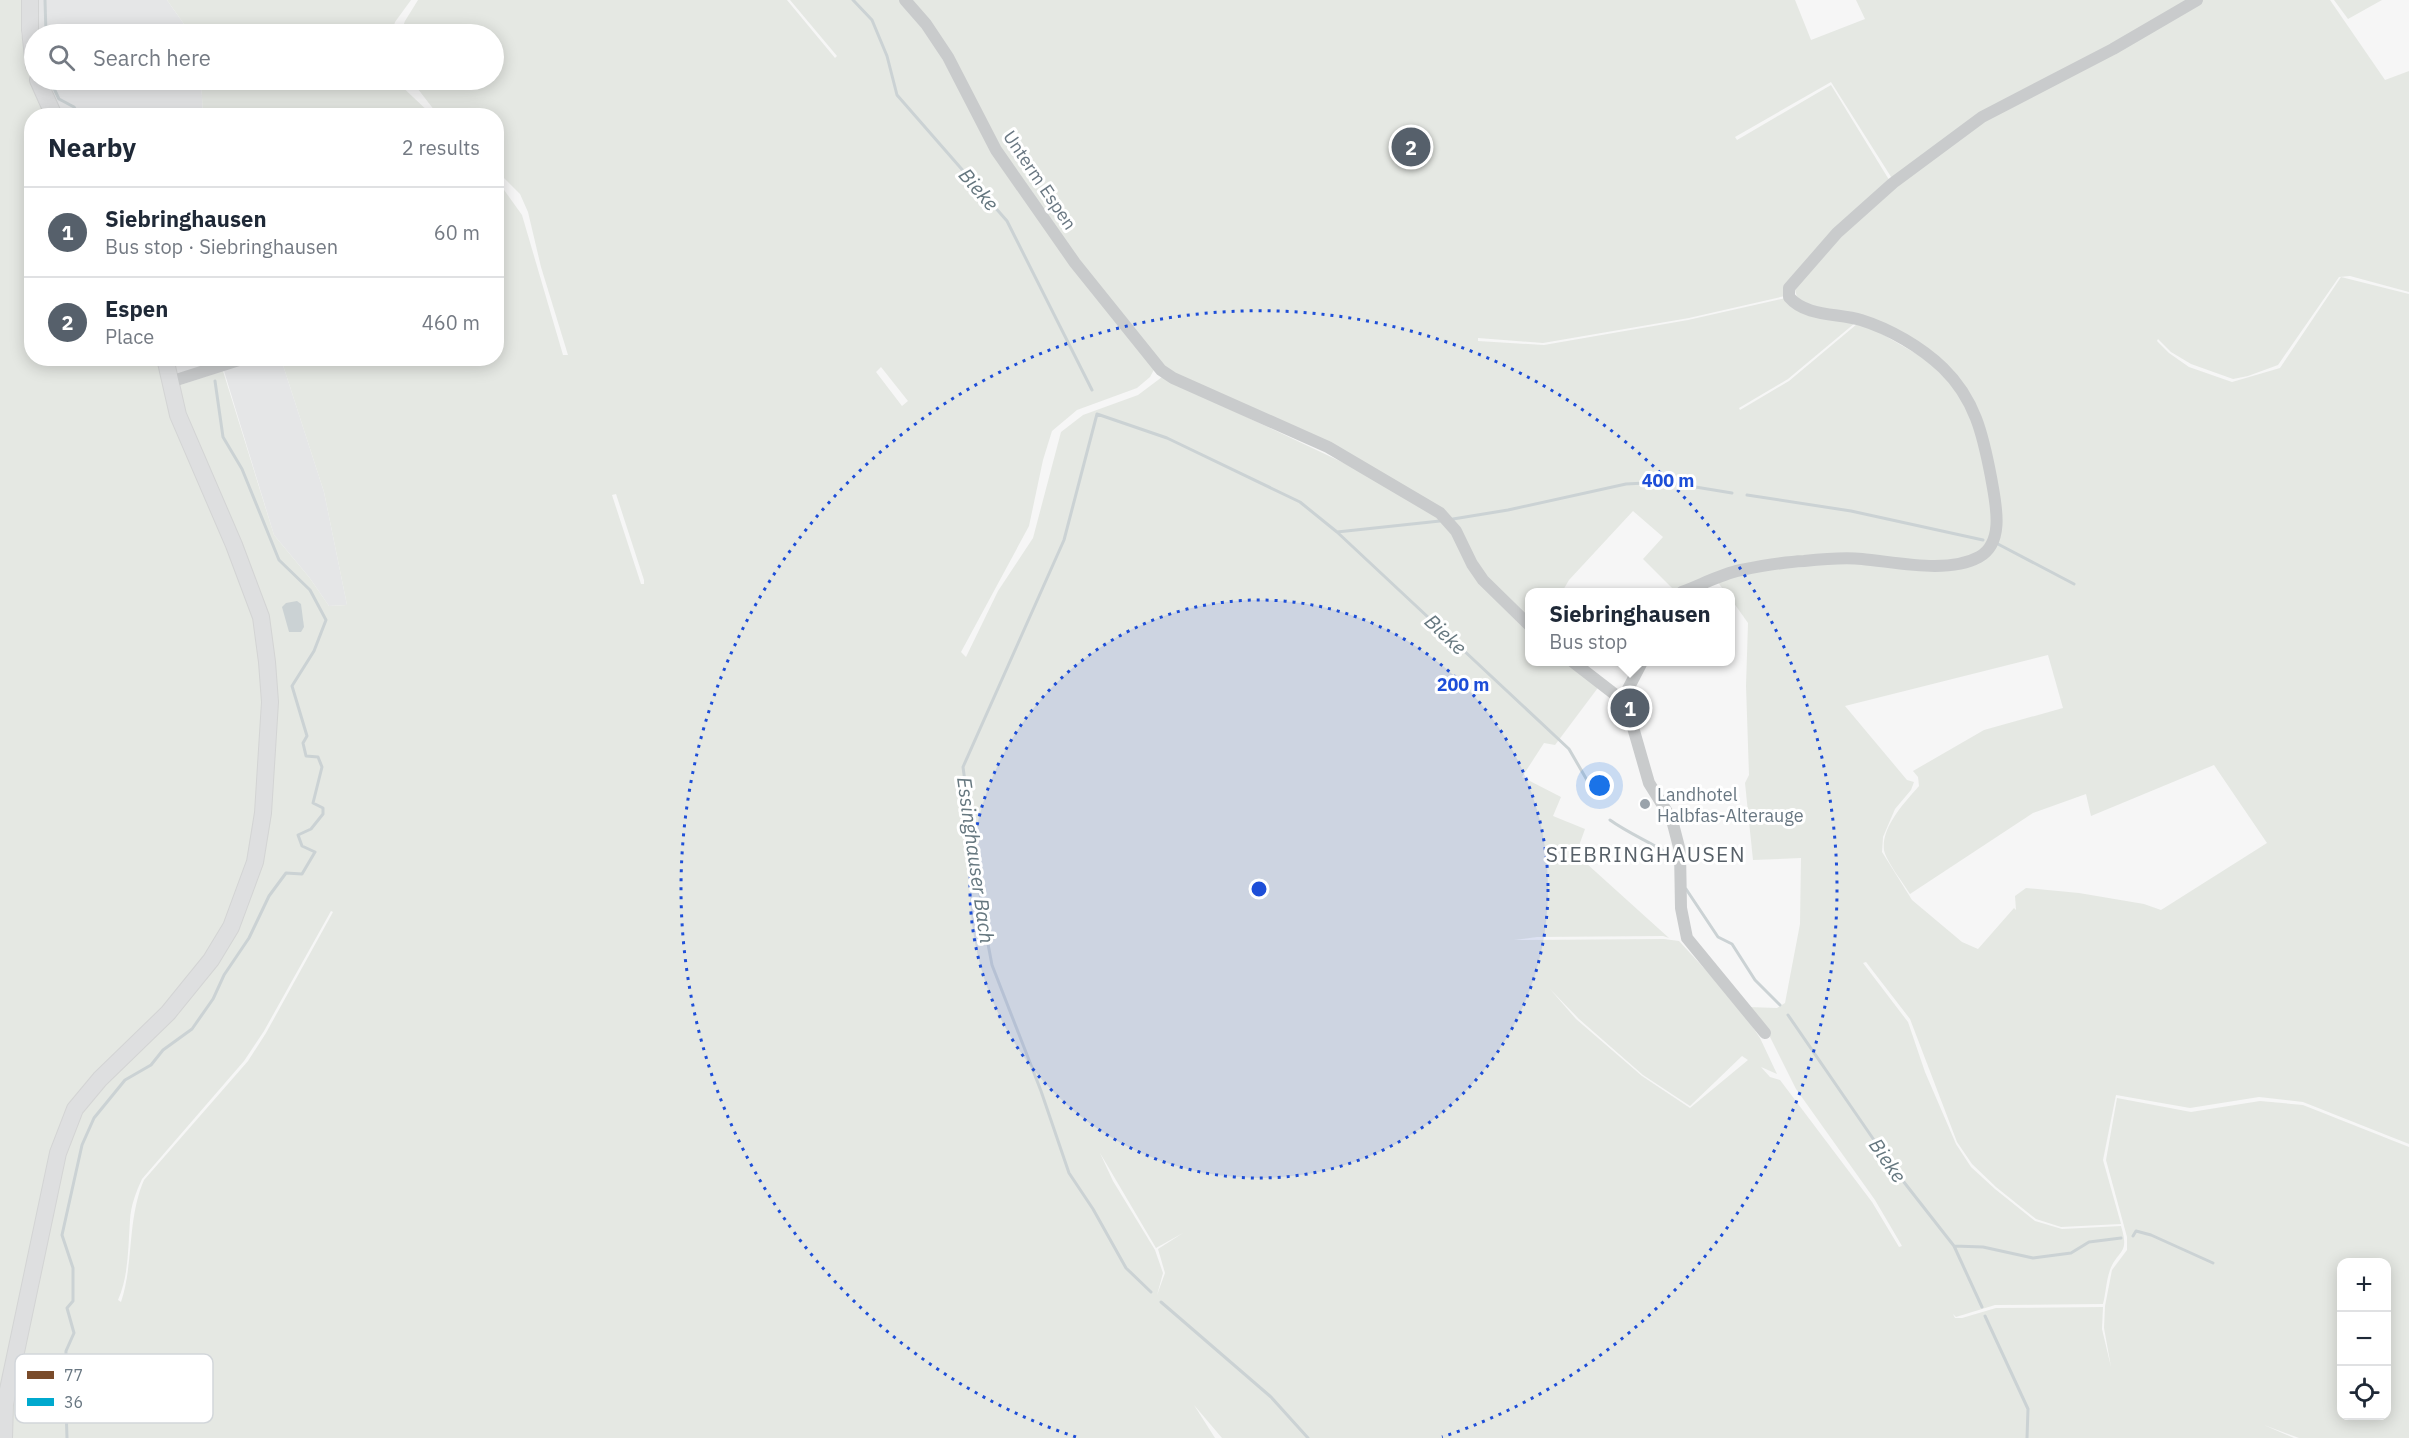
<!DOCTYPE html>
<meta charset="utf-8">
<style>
:root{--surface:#fff;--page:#f2f2f3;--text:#1f2937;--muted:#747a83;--line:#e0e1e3;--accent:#56606b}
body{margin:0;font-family:"IBM Plex Sans",sans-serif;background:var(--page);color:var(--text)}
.controls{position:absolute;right:18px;bottom:18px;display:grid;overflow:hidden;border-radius:12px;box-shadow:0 3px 15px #0003}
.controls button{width:54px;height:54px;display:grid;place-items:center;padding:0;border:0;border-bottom:2px solid var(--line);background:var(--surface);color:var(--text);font:30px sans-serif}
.you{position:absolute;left:1600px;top:786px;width:21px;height:21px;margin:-15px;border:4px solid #fff;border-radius:50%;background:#1a73e8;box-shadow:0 0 0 9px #1a73e833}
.badge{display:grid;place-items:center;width:39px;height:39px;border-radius:50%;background:var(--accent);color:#fff;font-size:20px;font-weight:700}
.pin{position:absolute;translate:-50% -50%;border:3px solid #fff;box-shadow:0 2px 6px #0006}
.popup{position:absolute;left:1525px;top:588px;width:210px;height:78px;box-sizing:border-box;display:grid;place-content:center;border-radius:12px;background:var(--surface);filter:drop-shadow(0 2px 4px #0005);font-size:20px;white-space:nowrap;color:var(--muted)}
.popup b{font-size:22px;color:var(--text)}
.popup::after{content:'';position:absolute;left:50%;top:100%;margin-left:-12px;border:12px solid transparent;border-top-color:var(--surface)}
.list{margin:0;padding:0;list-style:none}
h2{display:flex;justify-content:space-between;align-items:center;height:78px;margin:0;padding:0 24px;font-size:26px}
h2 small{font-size:20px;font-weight:400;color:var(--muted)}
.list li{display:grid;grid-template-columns:39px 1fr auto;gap:18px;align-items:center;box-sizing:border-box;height:90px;padding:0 24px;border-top:2px solid var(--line)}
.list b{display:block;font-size:22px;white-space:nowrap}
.list p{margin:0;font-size:20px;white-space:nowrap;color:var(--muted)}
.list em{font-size:20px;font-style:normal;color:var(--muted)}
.icon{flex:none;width:33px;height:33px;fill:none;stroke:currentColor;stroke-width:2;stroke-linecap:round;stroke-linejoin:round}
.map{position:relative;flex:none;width:2409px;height:1438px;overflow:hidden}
.search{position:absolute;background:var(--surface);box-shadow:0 3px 15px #0003;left:24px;top:24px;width:480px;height:66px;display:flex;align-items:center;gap:15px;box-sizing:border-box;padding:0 21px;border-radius:33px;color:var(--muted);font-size:22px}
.panel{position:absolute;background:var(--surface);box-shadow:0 3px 15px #0003;left:24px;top:108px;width:480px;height:258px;border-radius:24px}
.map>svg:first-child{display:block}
</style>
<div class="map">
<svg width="2409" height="1438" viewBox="0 0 2409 1438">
<rect width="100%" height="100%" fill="#f6f6f6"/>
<path fill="#e5e6e7" d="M35,0H167L191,34H37Z
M45,80H201L203,115H62L46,86Z
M172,359H281L324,492L347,605L329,606L309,577L274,535L224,371L177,386Z"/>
<path fill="#e5e8e3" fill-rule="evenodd" d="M0,0H21V33L33,89L48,115L32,116V358L159,359L177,386L223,371L274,535L309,577L329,606L347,605L324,492L281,359L496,358L497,180L522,215L563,355H568L541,267L528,212L520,194L497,171L496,116L438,115L411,80H494V34H400L405,21L418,0H787L835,58L837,56L790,0H902L923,24L993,150L1156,366L1150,377L1137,388L1077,410L1052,431L1043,460L1029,526L961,652L966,657L998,591L1033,538L1061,432L1083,415L1138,395L1162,377L1384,482L1416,501L1454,532L1470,564L1529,628L1530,662H1570L1600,685L1555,745L1544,743L1522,777L1561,797L1553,816L1585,829L1576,854L1669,938L1663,936L1537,937L1514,940L1664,939L1679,941L1738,1005L1760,1038L1777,1074L1761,1067L1770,1077L1780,1080L1872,1202L1899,1247L1902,1246L1875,1200L1796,1089L1768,1033L1748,1007L1777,1008L1785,1003L1800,924L1801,858L1753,860L1745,783L1749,775L1746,686L1748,623L1731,599L1730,592H1725L1717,581L1802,562L1901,565L1980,558L1997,534L1980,415L1916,344L1807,306L1797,297L1795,290L1809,270L1885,192L1985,120L2200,0H2330L2385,80L2409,71V292L2350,276L2339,277L2278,365L2248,376L2233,379L2191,364L2171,352L2158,339L2157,341L2169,353L2189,367L2232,382L2280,368L2341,277L2409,294V1144L2303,1102L2259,1097L2190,1108L2116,1095L2103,1160L2121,1224L2061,1227L2036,1219L1996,1187L1972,1164L1957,1142L1910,1019L1866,962L1863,963L1908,1022L1925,1072L1956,1144L1971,1167L1995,1189L2035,1221L2062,1229L2121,1226C2130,1255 2118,1249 2110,1270C2106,1281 2106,1293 2103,1304L1995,1305L1956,1317L1953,1314L1955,1318H1962L1996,1308L2103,1307L2102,1329L2111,1367L2104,1328L2105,1306L2112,1270L2127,1250V1237L2106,1160L2117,1098L2191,1112L2260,1101L2303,1105L2409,1147V1438H2299L2264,1425L2294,1438H1222L1194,1405L1215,1438H10L0,1404ZM881,367L908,401L902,406L876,372ZM616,494L644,580V584H641L612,495ZM2048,655L2063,708L1984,730L1913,771L1918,777L1919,786C1905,802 1881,827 1884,850C1886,861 1904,884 1910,894L2033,813L2086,794L2091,816L2214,765L2267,843L2161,910L2144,904L2079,893L2026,888L2015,896L2016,910L2014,908L1978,949L1962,942L1912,900L1882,852L1883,837L1895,809L1911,790L1914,782L1907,780L1845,706ZM331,911L333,912L266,1033L248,1061L144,1180C127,1219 134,1263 121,1302L118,1300C129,1275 128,1247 130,1220C131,1205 136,1192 142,1179L244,1061L264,1031ZM1550,989L1579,1019L1643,1075L1690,1106L1742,1056L1748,1060L1690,1108L1642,1076L1576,1019ZM1100,1153L1156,1248L1183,1233L1158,1249L1165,1273L1157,1295L1163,1273L1155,1250L1113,1181ZM2342,1262H2386V1416H2342Z
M167,0H411L395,22L392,34H191Z
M909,0H1795L1811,40L1865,19L1856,0H2190L2155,24L1982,112L1893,180L1831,82L1735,137L1737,140L1831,85L1891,183L1785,296L1689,318L1543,343L1478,338V341L1544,345L1688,320L1786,298L1855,323L1788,379L1739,408L1740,410L1789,381L1857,324L1875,330L1927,360L1955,387L1975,415L1996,513L1993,533L1979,555L1957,562L1802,559L1676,592L1643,559L1663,537L1633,511L1569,580L1562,592H1530L1529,624L1500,597L1444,510L1159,365L1078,262L998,149Z
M2334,0H2382L2348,19Z
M201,80H395L432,115H203Z"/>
<path fill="#cbd2d4" d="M297,601L301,604L304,627L301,632H289L282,607L286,603Z"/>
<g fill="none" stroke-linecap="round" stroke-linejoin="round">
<path stroke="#cbd2d4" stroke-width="3" d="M45,0L46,34
M853,0L872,20L887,56L897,95L1007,221L1092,390
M50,80L59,99L74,107L79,116
M1747,495L1851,511L1983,540
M1453,519L1508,510L1626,484L1665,482L1732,493
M1337,532L1569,749L1595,794
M1996,543L2074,584
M1610,820C1628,833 1648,841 1667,853
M1686,889L1718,937L1732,944L1755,980L1780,1005
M1788,1015L1896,1172L1954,1246L1982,1307
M2133,1236L2136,1231L2151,1235L2213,1263
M1954,1246L1983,1247L2033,1258L2071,1253L2089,1242L2121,1238
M1151,1292L1126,1268L1093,1209L1069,1173L1041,1091L992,965L984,923L963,767L1064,540L1097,414L1167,438L1300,502L1337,532L1440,521
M1161,1302L1271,1397L1308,1438
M1985,1316L2028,1409L2027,1438
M65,1398L66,1351L74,1333L67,1308L73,1301V1268L62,1235L82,1145L94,1118L125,1080L151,1065L163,1050L192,1029L213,999L224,975L249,938L269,896L286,873L302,874L315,852L302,846L298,835L311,829L323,814V808L313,803L322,767L318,757L306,756L303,743L307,736L292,686L314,651L326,620L310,590L279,560L242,469L223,437L215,381
M66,1407L67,1438"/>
<defs>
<path id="secondary" d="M30,0V30L34,66
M38,80L54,116
M4,1438L5,1404L58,1153L75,1109L100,1079L168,1013L211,960L231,927L255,862L263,813L270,702L267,662L261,617L234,545L178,415L165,358"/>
</defs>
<use href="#secondary" stroke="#d3d4d4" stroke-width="18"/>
<path stroke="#c9cbcc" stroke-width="12" d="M905,0L926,24L948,57L996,150L1075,263L1161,370L1173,378L1328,447L1440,513L1456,531L1472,564L1483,580L1530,626
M170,382L245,358
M1682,592C1701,585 1721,574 1741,570C1761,566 1783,562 1804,561C1823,559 1843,557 1862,559C1896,562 1948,574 1979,557C2006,542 1995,501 1991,477C1983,435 1975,399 1943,368C1921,347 1890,329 1861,320C1838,313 1806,317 1789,297V288L1837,233L1893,183L1982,117L2113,49L2197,0
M1573,662L1626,703
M1642,662L1628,689L1626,703L1649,783L1672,820L1680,851L1681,908L1687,938L1765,1033"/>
<use href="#secondary" stroke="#dedfe0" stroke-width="16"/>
</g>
<circle cx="1259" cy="889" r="289" fill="#1d4ed8" fill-opacity=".12"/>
<g fill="none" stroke="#1d4ed8" stroke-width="3" stroke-dasharray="3 6">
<circle cx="1259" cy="889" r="289"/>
<path d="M1076 1437A578 578 0 1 1 1442 1437"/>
</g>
<circle fill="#9aa3ab" stroke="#fff" stroke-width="2" cx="1645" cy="804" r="6"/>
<g text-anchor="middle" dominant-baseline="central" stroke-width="6" stroke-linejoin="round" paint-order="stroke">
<g font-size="18" fill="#697782" stroke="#fff">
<text transform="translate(1040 180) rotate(56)">Unterm Espen</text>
</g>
<g font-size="18" fill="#697782" stroke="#fff" text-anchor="start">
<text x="1657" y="794">Landhotel<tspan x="1657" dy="21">Halbfas-Alterauge</tspan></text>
</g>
<g font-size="20" font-style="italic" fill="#65777f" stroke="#fff">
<text transform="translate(979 189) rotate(49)">Bieke</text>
<text transform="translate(1446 634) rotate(43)">Bieke</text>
<text transform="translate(976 860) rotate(82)">Essinghauser Bach</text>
<text transform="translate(1888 1160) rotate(55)">Bieke</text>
</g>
<g font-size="21" letter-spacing="1.5" fill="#576068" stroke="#fff">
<text x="1646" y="854">SIEBRINGHAUSEN</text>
</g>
</g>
<rect x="15" y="1354" width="198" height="69" rx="9" fill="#fff" stroke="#d2d6da" stroke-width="1.5"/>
<rect x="27" y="1371" width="27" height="8" fill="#7a4b2a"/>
<rect x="27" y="1398" width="27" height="8" fill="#00a9ce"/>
<g font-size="16" fill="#697782">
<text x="64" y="1381">77</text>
<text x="64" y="1408">36</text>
</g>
<circle cx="1259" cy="889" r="9" fill="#1d4ed8" stroke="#fff" stroke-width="3"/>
<g font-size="18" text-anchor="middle" font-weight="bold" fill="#1d4ed8" stroke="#fff" stroke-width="6" stroke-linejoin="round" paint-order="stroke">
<text x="1668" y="487">400 m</text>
<text x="1463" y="691">200 m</text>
</g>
</svg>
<div class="controls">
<button>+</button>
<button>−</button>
<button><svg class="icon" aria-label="locate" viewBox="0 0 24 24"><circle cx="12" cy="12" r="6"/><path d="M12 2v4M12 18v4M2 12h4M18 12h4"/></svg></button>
</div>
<div class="you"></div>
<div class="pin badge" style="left:1630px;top:708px">1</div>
<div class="popup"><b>Siebringhausen</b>Bus stop</div>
<div class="pin badge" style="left:1411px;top:147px">2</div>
<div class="search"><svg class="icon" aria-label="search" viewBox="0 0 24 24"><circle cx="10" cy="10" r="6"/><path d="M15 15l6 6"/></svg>Search here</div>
<section class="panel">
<h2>Nearby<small>2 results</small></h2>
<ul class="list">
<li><span class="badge">1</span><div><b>Siebringhausen</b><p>Bus stop · Siebringhausen</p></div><em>60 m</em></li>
<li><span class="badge">2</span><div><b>Espen</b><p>Place</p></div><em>460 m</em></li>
</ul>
</section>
</div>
